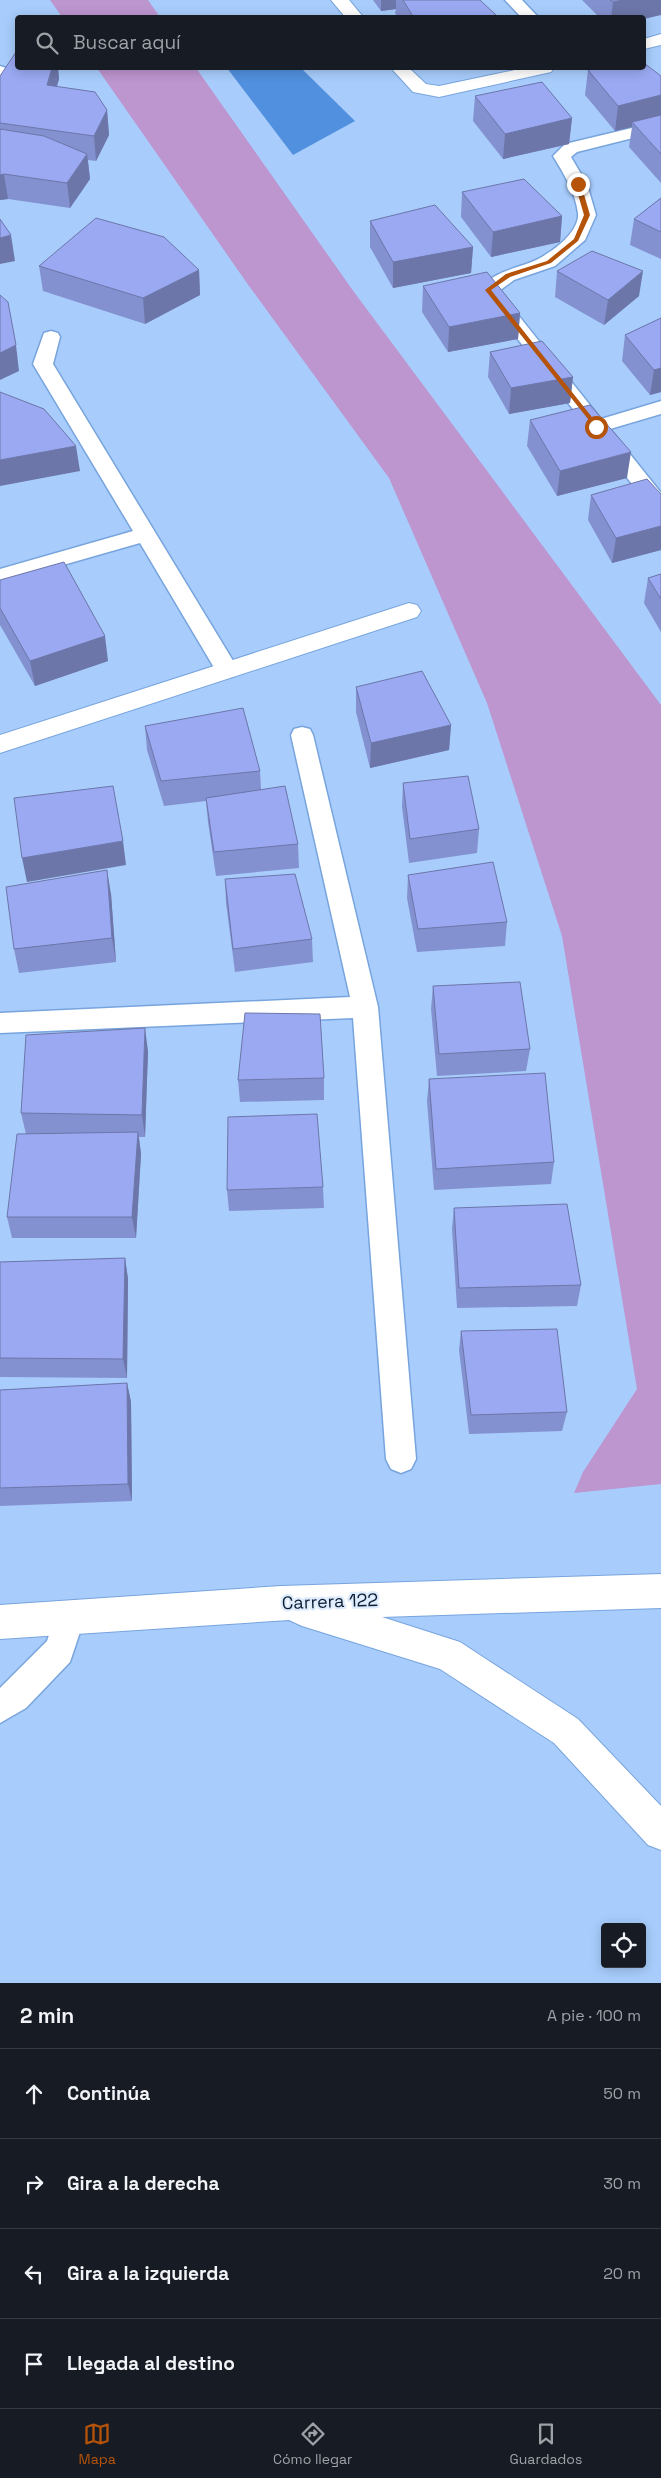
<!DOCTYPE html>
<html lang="es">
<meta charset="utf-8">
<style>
:root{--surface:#171b24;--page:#242831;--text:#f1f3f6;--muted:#9ea1a6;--line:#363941;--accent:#b45309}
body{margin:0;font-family:"Space Grotesk",sans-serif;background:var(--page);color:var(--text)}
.controls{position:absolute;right:15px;bottom:15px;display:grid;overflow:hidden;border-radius:5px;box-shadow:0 2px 12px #0003}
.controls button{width:45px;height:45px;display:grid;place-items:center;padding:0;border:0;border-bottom:1px solid var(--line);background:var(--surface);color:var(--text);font:25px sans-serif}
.stop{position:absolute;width:15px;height:15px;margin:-11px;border:4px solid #b45309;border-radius:50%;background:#fff}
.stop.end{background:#b45309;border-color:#fff;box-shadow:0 1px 5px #0008}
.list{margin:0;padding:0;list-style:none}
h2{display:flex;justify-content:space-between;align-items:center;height:65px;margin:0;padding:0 20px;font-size:21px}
h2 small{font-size:16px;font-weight:400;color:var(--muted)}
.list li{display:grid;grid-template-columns:32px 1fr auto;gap:15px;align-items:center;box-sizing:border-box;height:90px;padding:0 20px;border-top:1px solid var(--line)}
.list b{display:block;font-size:19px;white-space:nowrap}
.list em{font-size:16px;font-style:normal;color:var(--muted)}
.icon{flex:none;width:28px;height:28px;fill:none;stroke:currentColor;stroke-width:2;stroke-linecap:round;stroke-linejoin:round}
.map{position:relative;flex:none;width:661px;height:1983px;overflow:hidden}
.search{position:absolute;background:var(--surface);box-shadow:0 2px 12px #0003;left:15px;right:15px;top:15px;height:55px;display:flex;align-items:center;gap:12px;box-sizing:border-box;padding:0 18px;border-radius:5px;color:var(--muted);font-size:19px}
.sheet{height:425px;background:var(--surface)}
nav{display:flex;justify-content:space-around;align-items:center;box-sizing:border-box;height:70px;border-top:1px solid var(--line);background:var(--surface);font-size:14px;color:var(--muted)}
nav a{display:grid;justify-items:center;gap:2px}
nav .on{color:var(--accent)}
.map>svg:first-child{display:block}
</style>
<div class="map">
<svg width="661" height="1983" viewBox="0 0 661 1983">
<rect width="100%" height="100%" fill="#a8cdfc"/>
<path fill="#bd95cf" d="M50,0H148L160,17H62Z
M97,68H196L354,292L661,705V1484L574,1493L583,1472L637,1389L562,936L487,703L389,478L249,286Z"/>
<path fill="#5190de" d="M227,68H301L355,121L293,155Z"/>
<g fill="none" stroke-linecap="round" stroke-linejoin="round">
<defs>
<path id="lane" d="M505,0H522L539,18H522Z
M0,66L6,68L8,75L6,78L0,80Z
M661,121V131L577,152L571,157L587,184L596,215L585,240L555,266L514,280L499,291L601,419L661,401V414L610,429L661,493V514L654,512L479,290C490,274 512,269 529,263C546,257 580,234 578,213C575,192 564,174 553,156L565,144Z
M51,331L58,333L60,337L53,364L235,664L238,670L235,676L227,678L219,676L140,543L0,583V569L133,531L33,364L44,333Z
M302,727L310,729L313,735L378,1007L416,1459L411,1469L401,1473L391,1469L386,1459L353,1018L0,1033V1013L350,997L291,735L294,729Z
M70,1602L81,1606L85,1617L70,1662L26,1708L0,1723V1688L47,1641L59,1606Z"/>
<path id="street" d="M331,0H349L364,18H346Z
M661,34V45L644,49V39Z
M391,68H409L426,84L439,86L524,68H554L551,72L439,97L413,92Z
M409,603L417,605L421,611L417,617L0,753V735Z"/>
<path id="secondary" d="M661,1574V1608L382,1617L460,1642L578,1719L661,1806V1850L648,1845L554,1743L440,1669L302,1626L289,1620L0,1639V1605L281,1586Z"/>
</defs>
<use href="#lane" stroke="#77a4dd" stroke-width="3"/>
<use href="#street" stroke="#77a4dd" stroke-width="2"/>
<use href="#secondary" stroke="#77a4dd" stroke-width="2"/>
<use href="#lane" fill="#fff" fill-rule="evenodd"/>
<use href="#street" fill="#fff" fill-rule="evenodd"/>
<use href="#secondary" fill="#fff" fill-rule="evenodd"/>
</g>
<path fill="#8491d0" d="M373,0H480L496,18H398L395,13L396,9L381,11Z
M582,0H661L644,18H600Z
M18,68H58L59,79L57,86L107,110L109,135L96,161L88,160L90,179L70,208L8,199L0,200V76Z
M588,70L661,76V183L629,147L632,127L615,131L585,95Z
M475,96L572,118L569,144L503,159L473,121Z
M462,192L562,216L560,242L491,257L461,217Z
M661,198V259L630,245L634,219Z
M370,221L473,247L471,273L393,288L370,247Z
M39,266L199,270L200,295L145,324L43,291Z
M557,271L639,296L604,325L555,297Z
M423,286L520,313L518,339L448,352L422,312Z
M661,318V392L650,395L622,361L625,335Z
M490,352L573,377L570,403L509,414L488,377Z
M530,420L627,478L557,496L527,446Z
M661,494V550L612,563L588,520L591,495Z
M661,574V632L644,603L648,578Z
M0,580L108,661L35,686L0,625Z
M356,687L451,725L449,750L370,768L356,712Z
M145,726L260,771L261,789L298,844L299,868L216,876L208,822L206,801L164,806L147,750Z
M403,783L479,829L477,853L409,863L402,807Z
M408,875L507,922L505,946L417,952L407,898Z
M225,879L312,939L313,962L235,972L226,903Z
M111,894L116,962L19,973L14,949Z
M433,986L530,1049L526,1071L437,1076L431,1009Z
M148,1051L145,1137H139L141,1154L136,1238H12L7,1217L26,1134L21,1113Z
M324,1078V1100L240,1102L238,1080Z
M429,1079L554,1162L551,1184L434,1190L427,1101Z
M323,1187L324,1208L229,1211L227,1190Z
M454,1208L581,1285L577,1306L457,1308L452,1229Z
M125,1258L128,1279L127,1378L0,1377V1262Z
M461,1331L567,1412L562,1431L469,1434L459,1350Z
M127,1383L131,1402L132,1501L0,1506V1390Z"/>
<path fill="#6c76a9" d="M381,0H396V9L381,11Z
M624,0H661V15L644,19V18H611L613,2Z
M496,15V18H482Z
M52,68H58L59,79L50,110L47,85Z
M661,95V119L632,122V127L615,131L618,106Z
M107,110L109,135L96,161L94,136Z
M572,118L569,144L503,159L505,134Z
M87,154L90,179L70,208L67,183Z
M4,174L8,199L0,200V175Z
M562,216L560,242L491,257L493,232Z
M11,235L15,261L0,264V238Z
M473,247L471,273L393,288V262Z
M199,270L200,295L145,324L143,298Z
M643,271L639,296L604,325L608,300Z
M520,313L518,339L448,352L449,327Z
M16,345L19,371L0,380V353Z
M661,368V392L650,395L654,370Z
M573,377L570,403L509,414L511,388Z
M76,446L80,471L0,486V460Z
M631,452L627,478L557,496L560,471Z
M661,526V550L612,563L616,538Z
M105,636L108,661L35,686L30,661Z
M451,725L449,750L370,768L371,743Z
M123,841L126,865L27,882L22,858Z
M107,870L111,894L116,962L112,938Z
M145,1028L148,1051L145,1137L142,1115Z
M138,1132L141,1154L136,1238L132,1217Z
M125,1258L128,1279L127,1378L123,1359Z
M127,1383L131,1402L132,1501L128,1484Z"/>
<path fill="#9aa9f2" stroke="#6c76a9" d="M403,0H480L496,15L482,18H414Z
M610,0H624L613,2Z
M16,52H18V68H52L47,85L95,92L107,110L94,136L0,123V76Z
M644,63L661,76V95L618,106L588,70L601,68H644Z
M542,82L572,118L505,134L475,96Z
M661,115V154L632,122Z
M0,129L44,136L87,154L67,183L4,174L0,175Z
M524,179L562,216L493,232L462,192Z
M661,198V232L634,219Z
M435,205L473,247L393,262L370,221Z
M96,218L164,237L199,270L143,298L39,266Z
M0,219L11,235L0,238Z
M592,251L643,271L608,300L557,271Z
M487,272L520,313L449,327L423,286Z
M0,295L8,302L16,345L0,353Z
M661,318V368L654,370L625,335Z
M542,341L573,377L511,388L490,352Z
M0,392L44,409L76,446L0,460Z
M590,405L631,452L560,471L530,420Z
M647,479L661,494V526L616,538L591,495Z
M64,562L105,636L30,661L0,608V580Z
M661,574V599L648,578Z
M422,671L451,725L371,743L356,687Z
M243,708L260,771L161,781L145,726Z
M468,776L479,829L410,839L403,783Z
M113,786L123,841L22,858L14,798Z
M285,786L298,844L214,852L206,798Z
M493,862L507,922L418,929L408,875Z
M107,870L112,938L14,949L6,887Z
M295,874L312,939L233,949L225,879Z
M520,982L530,1049L439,1054L433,986Z
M245,1013L320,1014L324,1078L238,1080Z
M145,1028L142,1115L21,1113L26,1035Z
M545,1073L554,1162L436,1169L429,1079Z
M317,1114L323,1187L227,1190L228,1117Z
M138,1132L132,1217H7L17,1134Z
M567,1204L581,1285L459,1288L454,1208Z
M125,1258L123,1359L0,1358V1262Z
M557,1329L567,1412L471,1415L461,1331Z
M127,1383L128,1484L0,1488V1390Z"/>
<path fill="#b45309" d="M578,183L581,184L590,215L578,241L551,263L510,277L491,290L599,426L596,429L485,290L506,274L547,261L574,239L584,215L575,184Z"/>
<g text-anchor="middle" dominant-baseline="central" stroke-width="4.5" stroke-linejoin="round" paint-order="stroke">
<g font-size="18" fill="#0d1e34" stroke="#deecfe">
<text transform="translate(330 1601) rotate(-2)">Carrera 122</text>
</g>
</g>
</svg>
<div class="controls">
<button><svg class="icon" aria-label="locate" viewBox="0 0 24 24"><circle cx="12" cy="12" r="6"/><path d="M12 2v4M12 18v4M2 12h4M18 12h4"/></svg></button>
</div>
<div class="stop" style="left:596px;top:427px"></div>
<div class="stop end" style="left:578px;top:184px"></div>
<div class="search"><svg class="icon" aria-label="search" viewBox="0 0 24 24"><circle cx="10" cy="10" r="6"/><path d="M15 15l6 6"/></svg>Buscar aquí</div>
</div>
<section class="sheet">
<h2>2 min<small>A pie · 100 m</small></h2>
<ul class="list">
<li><svg class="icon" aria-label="ahead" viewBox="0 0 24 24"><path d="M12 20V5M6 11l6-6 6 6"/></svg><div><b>Continúa</b></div><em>50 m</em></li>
<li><svg class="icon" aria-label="right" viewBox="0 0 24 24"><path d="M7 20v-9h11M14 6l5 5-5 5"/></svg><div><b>Gira a la derecha</b></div><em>30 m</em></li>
<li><svg class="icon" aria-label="left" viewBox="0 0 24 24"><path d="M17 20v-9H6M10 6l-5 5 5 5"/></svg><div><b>Gira a la izquierda</b></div><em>20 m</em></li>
<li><svg class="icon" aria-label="arrive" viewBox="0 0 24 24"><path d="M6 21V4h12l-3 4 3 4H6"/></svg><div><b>Llegada al destino</b></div></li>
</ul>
</section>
<nav>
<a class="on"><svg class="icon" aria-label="map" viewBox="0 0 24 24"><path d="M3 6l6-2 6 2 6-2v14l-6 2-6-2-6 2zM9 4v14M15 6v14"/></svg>Mapa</a>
<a><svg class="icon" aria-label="directions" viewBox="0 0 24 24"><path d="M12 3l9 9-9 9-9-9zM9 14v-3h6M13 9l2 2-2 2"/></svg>Cómo llegar</a>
<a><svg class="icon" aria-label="saved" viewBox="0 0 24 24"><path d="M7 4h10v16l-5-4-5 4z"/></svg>Guardados</a>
</nav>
